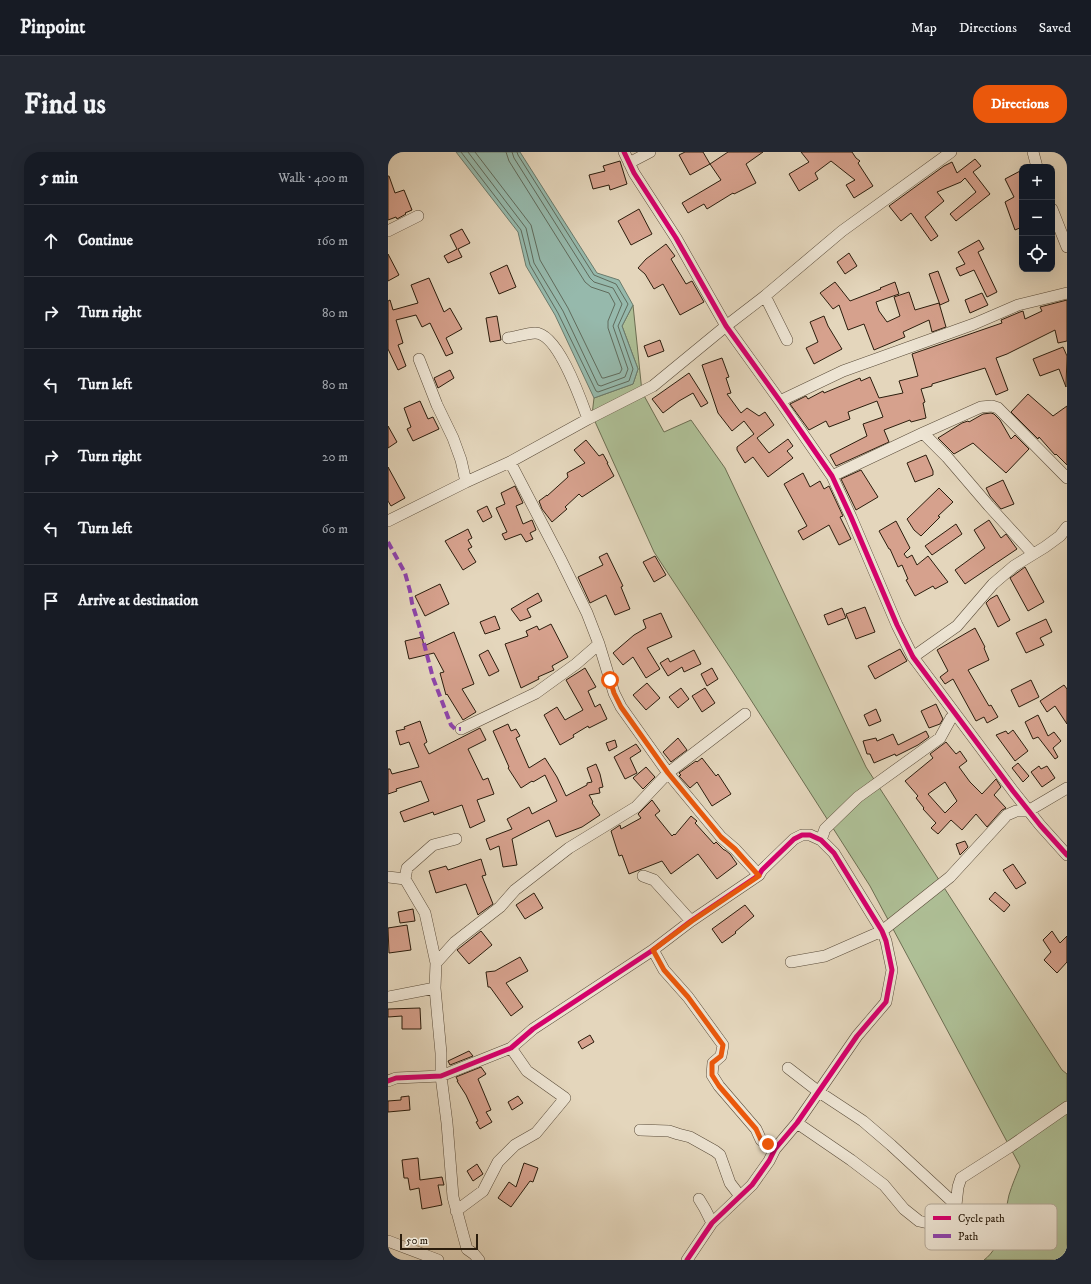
<!DOCTYPE html>
<meta charset="utf-8">
<style>
:root{--surface:#171b24;--page:#242831;--text:#f1f3f6;--muted:#9ea1a6;--line:#363941;--accent:#ea580c}
body{margin:0;font-family:"IM FELL DW Pica",serif;background:var(--page);color:var(--text)}
.controls{position:absolute;right:12px;top:12px;display:grid;overflow:hidden;border-radius:8px;box-shadow:0 4px 16px #0002}
.controls button{width:36px;height:36px;display:grid;place-items:center;padding:0;border:0;border-bottom:1px solid var(--line);background:var(--surface);color:var(--text);font:20px sans-serif}
.scale{position:absolute;left:12px;bottom:10px;width:78px;box-sizing:border-box;padding-left:4px;border:2px solid #2b1d0d;border-top:0;font-size:11px;line-height:14px;white-space:nowrap;color:#2b1d0d;-webkit-text-stroke:3px #ede4d3;paint-order:stroke}
.stop{position:absolute;width:12px;height:12px;margin:-9px;border:3px solid #ea580c;border-radius:50%;background:#fff}
.stop.end{background:#ea580c;border-color:#fff;box-shadow:0 1px 4px #0008}
.list{margin:0;padding:0;list-style:none}
h2{display:flex;justify-content:space-between;align-items:center;height:52px;margin:0;padding:0 16px;font-size:17px}
h2 small{font-size:13px;font-weight:400;color:var(--muted)}
.list li{display:grid;grid-template-columns:26px 1fr auto;gap:12px;align-items:center;box-sizing:border-box;height:72px;padding:0 16px;border-top:1px solid var(--line)}
.list b{display:block;font-size:15px;white-space:nowrap}
.list em{font-size:13px;font-style:normal;color:var(--muted)}
.icon{flex:none;width:22px;height:22px;fill:none;stroke:currentColor;stroke-width:2;stroke-linecap:round;stroke-linejoin:round}
.map{position:relative;flex:none;width:679px;height:1108px;overflow:hidden;border-radius:16px}
header{display:flex;align-items:center;gap:24px;box-sizing:border-box;height:56px;padding:0 20px;background:var(--surface);border-bottom:1px solid var(--line)}
header strong{font-size:19px}
nav{display:flex;gap:22px;margin-inline-start:auto;font-size:14px}
.intro{display:flex;align-items:center;justify-content:space-between;box-sizing:border-box;height:96px;padding:0 24px}
h1{margin:0;font-size:28px}
.button{padding:10px 18px;border-radius:16px;background:var(--accent);color:#fff;font-size:14px;font-weight:700}
main{display:flex;gap:24px;padding:0 24px}
aside{flex:1;background:var(--surface);border-radius:16px;box-shadow:0 4px 16px #0002}
.map>svg:first-child{display:block}
</style>
<header>
<strong>Pinpoint</strong>
<nav><a>Map</a><a>Directions</a><a>Saved</a></nav>
</header>
<div class="intro"><h1>Find us</h1><a class="button">Directions</a></div>
<main>
<aside>
<h2>5 min<small>Walk · 400 m</small></h2>
<ul class="list">
<li><svg class="icon" aria-label="ahead" viewBox="0 0 24 24"><path d="M12 20V5M6 11l6-6 6 6"/></svg><div><b>Continue</b></div><em>160 m</em></li>
<li><svg class="icon" aria-label="right" viewBox="0 0 24 24"><path d="M7 20v-9h11M14 6l5 5-5 5"/></svg><div><b>Turn right</b></div><em>80 m</em></li>
<li><svg class="icon" aria-label="left" viewBox="0 0 24 24"><path d="M17 20v-9H6M10 6l-5 5 5 5"/></svg><div><b>Turn left</b></div><em>80 m</em></li>
<li><svg class="icon" aria-label="right" viewBox="0 0 24 24"><path d="M7 20v-9h11M14 6l5 5-5 5"/></svg><div><b>Turn right</b></div><em>20 m</em></li>
<li><svg class="icon" aria-label="left" viewBox="0 0 24 24"><path d="M17 20v-9H6M10 6l-5 5 5 5"/></svg><div><b>Turn left</b></div><em>60 m</em></li>
<li><svg class="icon" aria-label="arrive" viewBox="0 0 24 24"><path d="M6 21V4h12l-3 4 3 4H6"/></svg><div><b>Arrive at destination</b></div></li>
</ul>
</aside>
<div class="map">
<svg width="679" height="1108" viewBox="0 0 679 1108">
<rect width="100%" height="100%" fill="#e4d6bc"/>
<filter id="stains"><feTurbulence type="fractalNoise" baseFrequency=".005" numOctaves="4"/><feColorMatrix values="0 0 0 0 .2 0 0 0 0 .09 0 0 0 0 .02 0 0 0 .5 -.17"/></filter>
<radialGradient id="worn" r=".72"><stop offset=".6" stop-color="#630" stop-opacity="0"/><stop offset="1" stop-color="#630" stop-opacity=".3"/></radialGradient>
<path fill="#aebf96" stroke="#6c6e52" d="M245,153L254,240L276,280L303,268L337,316L478,615L674,918L679,922V1108H596C615,1094 616,1065 621,1043C624,1033 628,1024 632,1014L482,734L345,520L266,400L204,263L206,246L245,232L250,217L234,174Z"/>
<path fill="#96b9ac" stroke="#6b7b6c" d="M68,0H132L209,121L231,128L245,153L234,174L250,217L245,232L206,246L167,163L138,114L130,80Z"/>
<g fill="none" stroke-linecap="round" stroke-linejoin="round">
<path stroke="#606b5c" stroke-width="1" d="M73,0L133,78L142,113L170,161L208,239L210,240L241,229L245,217L230,174L240,152L228,132L206,123L130,3L129,0
M80,0L138,76L146,111L175,159L210,233L213,234L237,225L240,217L225,174L234,152L225,136L206,130L202,126L126,6L124,0
M87,0L143,73L152,108L180,156L214,226H216L232,221L234,217L220,176V169L227,152L221,141L203,135L197,130L121,9L118,0"/>
</g>
<path fill="#d6a18d" stroke="#2b1d0d" fill-rule="evenodd" d="M297,0H315L322,12L302,23L291,3Z
M340,0H375L358,12L368,31L346,42L345,41L319,57L316,52L300,61L294,51L333,28L322,12Z
M413,0H464L468,6L472,9L470,11L485,34L466,46L458,33L467,28L443,9L427,21L430,27L411,39L401,22L421,10Z
M587,7L593,14L585,20L602,42L568,69L562,62L588,40L577,26L573,30L549,40L556,49L537,65L550,84L543,89L523,61L513,69L501,54L556,14L564,10L569,21Z
M232,9L239,32L222,38L221,33L205,37L201,23L217,19L215,14Z
M634,18V75L627,78L617,50L626,45L617,27Z
M0,24H1L7,41L16,38L24,58L17,61L18,62L9,67L8,65L0,68Z
M251,57L264,82L243,93L230,69Z
M74,77L82,91L70,97L74,105L60,111L56,104L69,97L62,83Z
M591,88L596,97L590,100L609,140L599,145L586,118L572,124L568,116L577,112L570,100Z
M278,92L287,104L283,107L298,132L304,129L316,150L292,163L275,132L266,137L257,122L250,116L258,107Z
M461,101L469,114L457,122L449,110Z
M0,102L11,123L0,129Z
M119,113L128,135L111,142L102,121Z
M550,119L561,149L552,153L541,122Z
M41,126L56,160L62,156L74,177L58,186L65,201L58,204L42,171L34,175L28,163L8,168L15,191L10,193L18,214L10,218L0,197V149L2,148L5,158L30,151L23,133Z
M447,130L462,149L493,137L492,136L507,130L511,142L488,150L491,159L499,170L512,164L506,145L521,140L527,158L551,151L558,175L544,180L541,168L515,180L517,185L486,198L476,172L460,178L451,153L445,157L432,141Z
M594,141L600,153L582,161L577,148Z
M679,148V189L670,191L667,178L619,202L608,206L620,238L608,243L597,216L544,232V234L533,237L537,250L535,251L538,266L523,270L522,268L496,278L501,290L448,314L442,303L479,284L475,272L495,265L489,249L460,260L462,267L441,275L438,269L421,278L402,252L418,244L420,247L435,239L436,241L472,226L473,229L482,225L491,246L515,241L511,229L530,224L524,202L614,171L613,168L632,160L635,159L637,167L654,159L652,155Z
M109,164L113,188L102,190L98,166Z
M436,164L440,174L454,197L426,212L418,196L430,190L422,170Z
M272,188L276,199L260,205L256,194Z
M675,195L679,204L678,235L671,217L652,224L645,207Z
M334,206L341,225L338,226L343,241L339,242L353,261L359,256L371,264L377,260L386,273L369,286L381,301L400,287L405,294L399,299L405,306L380,325L365,305L357,311L349,298V295L366,282L356,269L344,279L330,261L314,213Z
M62,218L66,226L50,236L46,226Z
M301,221L320,251L313,255L305,241L291,249L275,261L264,247Z
M640,242L665,264L679,254V313L668,302L667,303L651,285L650,287L623,260Z
M32,249L40,267L45,265L51,277L25,289L19,277L23,275L16,256Z
M603,261L606,262L612,268L623,287L627,283L641,297L618,321L585,291L566,302L550,286L574,271L580,269L581,270L595,262Z
M0,274L9,290L0,296Z
M198,288L211,304L215,302L220,311H219L226,324L194,345L191,342L177,355L179,357L164,370L154,357L151,349L159,343V344L180,325L179,321L197,311L186,298Z
M538,303L545,319V323L527,330L519,311Z
M0,315L17,346L3,354L0,349Z
M473,318L490,345L468,358L453,327Z
M415,321L422,335L432,329L436,337L441,334L455,364L452,365L463,387L451,393L441,373L415,388L410,379L419,374L396,332Z
M615,328L626,352L613,357L602,344L598,336Z
M127,334L135,351L128,354L135,372L144,368L148,378L142,381L145,387L138,390L133,382L117,388L114,382L119,380L108,356L117,352L113,341Z
M551,336L565,350L550,364L552,365L533,384L526,378L519,367Z
M99,354L104,365L95,370L89,359Z
M601,368L613,386L618,382L629,397L577,432L567,418L597,396L586,378Z
M508,369L522,396L516,402L519,406L524,403L529,413L540,404L560,430L547,437L545,434L527,444L518,428L520,427L514,413L510,415L502,397H501L491,379Z
M568,372L574,382L544,403L537,394Z
M80,377L84,386L80,388L84,395L80,397L88,410L75,418L57,389Z
M219,401L235,434L233,435L242,457L227,463L218,443L202,451L190,425L215,413L211,405Z
M267,404L278,423L266,430L255,410Z
M637,415L656,450L640,459L622,426Z
M52,432L61,452L37,464L27,444Z
M150,441L154,449L139,457L143,465L132,469L123,457Z
M609,443L622,468L610,475L598,451L602,447Z
M477,455L487,480L468,487L458,462Z
M454,456L458,466L440,473L436,463Z
M273,461L284,485L259,496L272,517L258,526L245,505L235,513L225,501L246,483L258,476L255,468Z
M107,464L112,477L97,482L92,470Z
M658,467L664,480L652,486L656,493L638,501L628,481Z
M163,472L180,505L164,514L166,518L150,525L151,527L133,536L117,492L140,484L138,479L149,474L151,478Z
M587,476L597,495L596,496L601,508L580,518L601,554L603,553L610,565L599,571L596,565L588,569L565,527L557,532L552,525L560,519L549,498Z
M66,480L86,532L74,537L88,560L75,568L59,542L58,543L52,521L56,520L46,501L21,507L17,489L34,485L36,494Z
M512,497L519,509L487,527L480,514Z
M100,498L111,519L101,524L91,503Z
M306,498L313,512L296,520L294,515L280,524L272,511L280,506L282,510Z
M197,516L208,535L200,539L207,555L212,552L219,567L201,576L200,574L185,583L186,585L172,593L156,563L169,555L177,568L195,558L178,528Z
M324,516L330,527L319,534L313,522Z
M643,528L651,545L631,555L623,538Z
M259,531L272,546L258,558L245,543Z
M676,533L679,537V572L667,554L659,560L652,549Z
M293,536L301,547L290,556L281,545Z
M317,536L327,551L314,560L304,544Z
M548,552L555,567L552,572L541,576L533,559Z
M488,557L493,569L481,574L476,563Z
M650,563L660,584L666,580L673,589L665,596L670,605L667,607L650,585L645,587L637,570Z
M32,569L39,590L36,592L41,602L92,576L98,588L80,597L95,628L100,626L106,642L89,648L97,669L82,676L74,653L46,663L45,660L16,670L12,660L41,649L33,629L8,637L9,639L0,642V617H2L4,622L31,615L21,590L12,593L8,579L17,577L16,575Z
M120,572L123,579L128,577L132,584L128,586L141,616L157,606L169,625L178,644L199,633V631L204,630L199,616L208,612L212,622L215,635L211,636L212,641L201,643L205,650L204,651L212,663L194,675L168,685L161,668L124,687L129,713L115,715L111,694L102,698L98,687L124,677L119,667L141,655L144,662L169,649L157,623L145,630L144,629L133,636L120,616L121,615L105,579Z
M625,578L640,599L627,609L608,583L618,579L620,582Z
M538,579L541,585L530,593L508,604L507,602L486,611L482,602H479L475,589L488,586L489,589L505,582L510,593Z
M290,586L299,598L283,610L275,600Z
M227,588L229,595L221,599L218,591Z
M558,590L568,602L572,599L579,609L571,615L582,630L594,642L608,627L613,635L606,643L618,656L614,658L599,675L588,662L574,678L563,668L550,682L543,676L548,671L535,657L536,656L528,646L530,644L517,629L545,606L542,602ZM557,630L569,649L557,661L540,642Z
M248,592L253,599L242,606L249,621L237,627L226,605Z
M314,606L328,624L330,622L343,642L324,654L309,630L302,636L291,624L293,623L291,621L308,609L309,610Z
M630,611L641,624L635,630L624,616Z
M651,614L653,617L659,614L667,626L654,635L643,620Z
M258,615L267,625L255,637L245,626Z
M264,648L272,659L267,663L284,684L286,682L287,683L303,664L309,669L307,671L326,692L328,690L336,698H337L342,702L349,712L329,727L310,702L283,722L274,709L241,722L234,703L231,704L223,679L232,673L233,677L253,666L250,662Z
M577,689L580,695L572,703L568,692Z
M93,707L98,723L94,724L105,752L91,762L90,763L78,732L48,741L41,719L58,714L60,718Z
M625,712L638,731L628,737L615,718Z
M607,740L622,753L616,760L601,747Z
M146,741L155,756L137,767L128,753Z
M357,753L366,764L347,780L348,781L334,791L324,777Z
M25,757L27,769L12,771L10,760Z
M19,773L23,798L1,801L0,776Z
M93,779L104,793L81,812L69,798Z
M664,779L672,791L679,784V810L669,821L656,808L663,800L655,788Z
M132,805L140,819L118,831L135,855L123,864L102,835H100L98,820L107,819Z
M32,856L33,877H14V864L0,865V857Z
M202,883L206,890L194,897L190,890Z
M81,899L85,904L62,913L60,909Z
M93,915L98,922L90,927L103,958L98,960L104,970L92,977L88,970L90,969L78,943L69,929H70L68,925Z
M21,944L22,958L0,960V949L13,948V945Z
M130,944L135,951L124,958L120,950Z
M30,1006L32,1028L54,1025L56,1033H50L54,1053L34,1057L31,1036L22,1038L20,1026H16L14,1008Z
M136,1011L150,1016L145,1030L142,1029L123,1055L110,1046L121,1030L128,1035Z
M89,1012L95,1022L85,1029L79,1019Z"/>
<g fill="none" stroke-linecap="round" stroke-linejoin="round">
<defs>
<path id="minor" d="M236,0L246,21L288,86L338,174L392,249L444,324L463,365L509,473L525,505L625,639L652,673L679,703
M645,0L649,15
M241,11L262,0
M664,57L679,95
M0,79L30,64
M377,144L399,188
M120,186C128,185 139,181 147,181C170,181 193,248 200,267
M31,207L49,253L65,286L73,308L78,330
M392,249L455,219L586,172L630,153L679,141
M535,281L593,255L604,254L610,256L679,326
M122,310L172,406L199,461L211,492L226,541L233,555L280,621L333,685L347,697L371,723
M444,324L535,281L559,305L601,354L645,402
M0,369L78,330L122,310L200,267L265,234L338,174L377,144L454,79L563,0
M525,505L569,474L605,432L626,414L657,395L672,384L679,375
M73,577L148,541L188,512L211,492
M433,688L437,677L470,645L552,586L563,566L568,563
M255,724L266,728L303,769
M0,725L17,727L37,761L48,811L47,836L53,901V924L59,971L65,1045L79,1097L86,1102L91,1108
M17,727L19,716L45,693L68,687
M265,798L276,818L300,845L335,893L333,904L325,911L324,923L331,934L368,977L373,988L387,997
M403,810L437,804L494,779L562,725L619,663L628,659H640L679,636
M48,811L67,790L112,755L127,738L181,696L248,655L280,621L357,562
M0,845L47,836
M400,916L431,940L475,969L503,993L568,1053
M0,929L8,926L53,924L123,896L145,877L265,798L303,769L371,723L374,718L406,687L414,683H422L433,688L446,701L494,779L498,789L504,818L498,850L469,884L409,971L387,997L381,1009L364,1033L324,1071L299,1108
M409,971L463,1008L496,1033L516,1057L531,1069L549,1073L564,1065L568,1053L570,1035L573,1026L623,994L679,955
M252,978L281,979L290,982L302,985L327,999L332,1003L342,1031L352,1044
M311,1047L317,1057L324,1071
M68,1059L95,1039L110,1010L127,993L148,981L177,946L139,919L123,896
M0,1089L50,1108"/>
</defs>
<use href="#minor" stroke="#594b39" stroke-width="12"/>
<use href="#minor" stroke="#ede4d3" stroke-width="11"/>
<path stroke="#8e44ad" stroke-width="4" stroke-dasharray="8 4" stroke-linecap="butt" d="M0,390L17,421L22,439L24,451L33,480L45,526L63,573L67,577H73"/>
<defs>
<path id="cycleway" d="M236,0L246,21L288,86L338,174L392,249L444,324L463,365L509,473L525,505L625,639L652,673L679,703
M0,929L8,926L53,924L123,896L145,877L265,798L303,769L371,723L374,718L406,687L414,683H422L433,688L446,701L494,779L498,789L504,818L498,850L469,884L409,971L387,997L381,1009L364,1033L324,1071L299,1108"/>
</defs>
<use href="#cycleway" stroke="#ede4d3" stroke-width="8"/>
<use href="#cycleway" stroke="#d6006c" stroke-width="5"/>
</g>
<g fill="none" stroke-linecap="round" stroke-linejoin="round">
<path stroke="#ea580c" stroke-width="5" d="M222,528L226,541L233,555L280,621L333,685L347,697L371,724L304,769L265,798L276,818L300,845L335,893L333,904L324,911V923L331,934L368,977L373,988L380,992"/>
</g>
<rect x="537" y="1052" width="132" height="46" rx="6" fill="#ede4d3" stroke="#b3a898" stroke-width="1"/>
<rect x="545" y="1064" width="18" height="4" fill="#d6006c"/>
<rect x="545" y="1082" width="18" height="4" fill="#8e44ad"/>
<g font-size="11" fill="#2b1d0d">
<text x="570" y="1070">Cycle path</text>
<text x="570" y="1088">Path</text>
</g>
<rect width="100%" height="100%" filter="url(#stains)"/>
<rect width="100%" height="100%" fill="url(#worn)"/>
</svg>
<div class="controls">
<button>+</button>
<button>−</button>
<button><svg class="icon" aria-label="locate" viewBox="0 0 24 24"><circle cx="12" cy="12" r="6"/><path d="M12 2v4M12 18v4M2 12h4M18 12h4"/></svg></button>
</div>
<div class="scale">50 m</div>
<div class="stop" style="left:222px;top:528px"></div>
<div class="stop end" style="left:380px;top:992px"></div>
</div>
</main>
